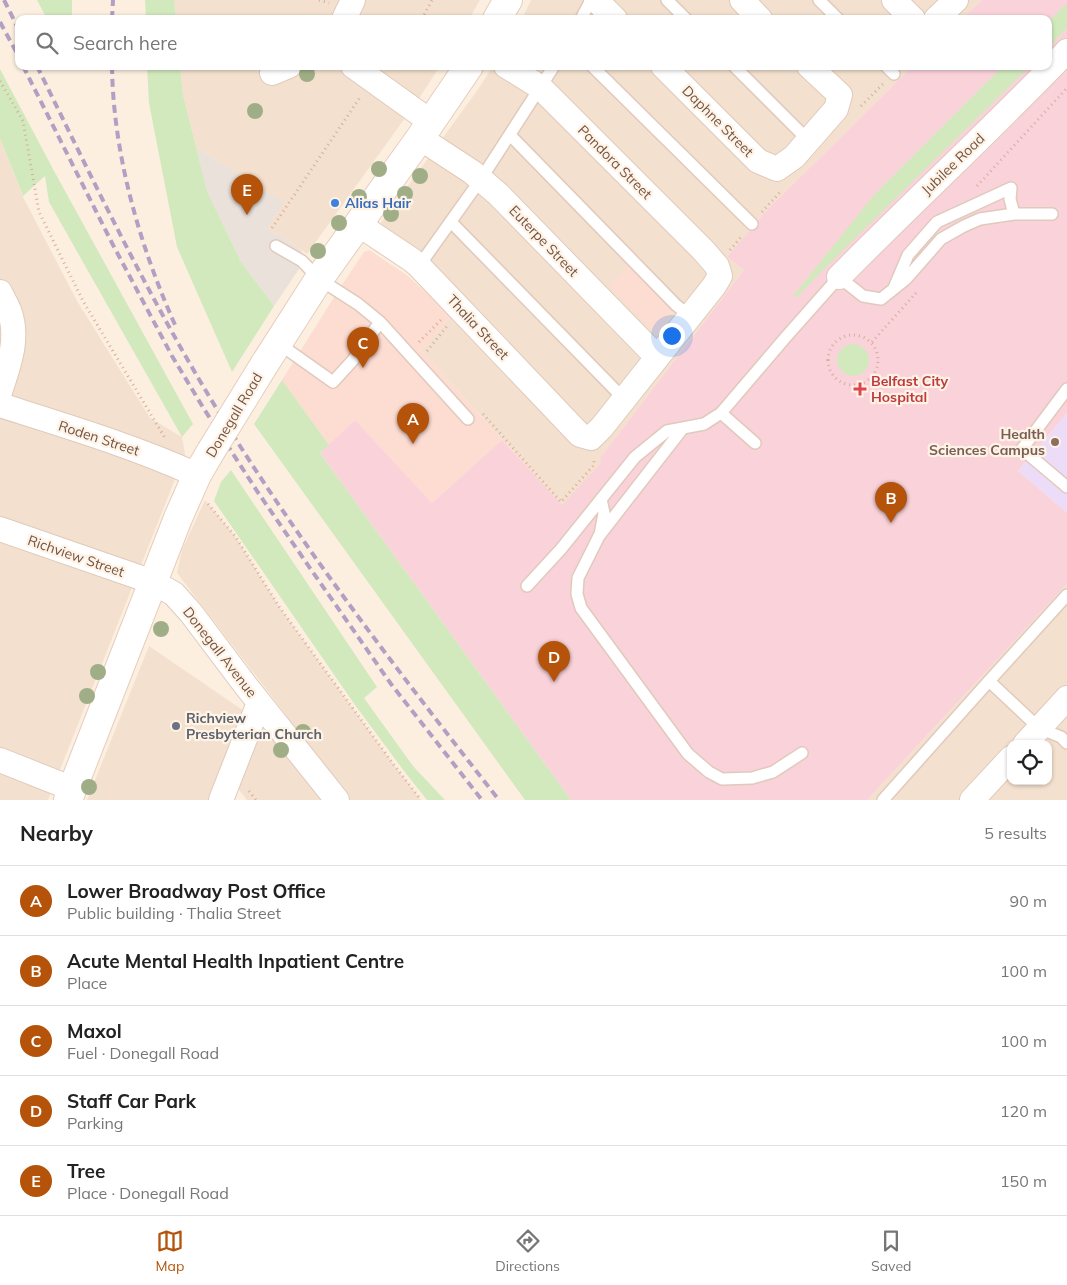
<!DOCTYPE html>
<meta charset="utf-8">
<style>
:root{--surface:#fff;--page:#f2f2f2;--text:#222;--muted:#767676;--line:#e0e0e0;--accent:#b45309}
body{margin:0;font-family:Mulish,sans-serif;background:var(--page);color:var(--text)}
.controls{position:absolute;right:15px;bottom:15px;display:grid;overflow:hidden;border-radius:10px;box-shadow:0 1px 4px #0004}
.controls button{width:45px;height:45px;display:grid;place-items:center;padding:0;border:0;border-bottom:1px solid var(--line);background:var(--surface);color:var(--text);font:25px sans-serif}
.you{position:absolute;left:671px;top:335px;width:18px;height:18px;margin:-12px;border:4px solid #fff;border-radius:50%;background:#1a73e8;box-shadow:0 0 0 8px #1a73e833}
.badge{display:grid;place-items:center;width:32px;height:32px;border-radius:50%;background:var(--accent);color:#fff;font-size:16px;font-weight:700}
.pin{position:absolute;translate:-50% -41px;filter:drop-shadow(0 1px 2px #0008)}
.pin::after{content:'';position:absolute;top:26px;width:18px;height:15px;background:inherit;clip-path:polygon(0 0,100% 0,50% 100%)}
.list{margin:0;padding:0;list-style:none}
h2{display:flex;justify-content:space-between;align-items:center;height:65px;margin:0;padding:0 20px;font-size:21px}
h2 small{font-size:16px;font-weight:400;color:var(--muted)}
.list li{display:grid;grid-template-columns:32px 1fr auto;gap:15px;align-items:center;box-sizing:border-box;height:70px;padding:0 20px;border-top:1px solid var(--line)}
.list b{display:block;font-size:19px;white-space:nowrap}
.list p{margin:0;font-size:16px;white-space:nowrap;color:var(--muted)}
.list em{font-size:16px;font-style:normal;color:var(--muted)}
.icon{flex:none;width:28px;height:28px;fill:none;stroke:currentColor;stroke-width:2;stroke-linecap:round;stroke-linejoin:round}
.map{position:relative;flex:none;width:1067px;height:800px;overflow:hidden}
.search{position:absolute;background:var(--surface);box-shadow:0 1px 4px #0004;left:15px;right:15px;top:15px;height:55px;display:flex;align-items:center;gap:12px;box-sizing:border-box;padding:0 18px;border-radius:10px;color:var(--muted);font-size:19px}
.sheet{height:415px;background:var(--surface)}
nav{display:flex;justify-content:space-around;align-items:center;box-sizing:border-box;height:70px;border-top:1px solid var(--line);background:var(--surface);font-size:14px;color:var(--muted)}
nav a{display:grid;justify-items:center;gap:2px}
nav .on{color:var(--accent)}
.map>svg:first-child{display:block}
</style>
<div class="map">
<svg width="1067" height="800" viewBox="0 0 1067 800">
<rect width="100%" height="100%" fill="#fcefdf"/>
<path fill="#f4e0ce" fill-rule="evenodd" d="M174,0H480L469,19H176Z
M531,0H982L962,19H522Z
M180,66H440L418,100L307,254L283,237L266,228L283,203L196,147L183,95Z
M493,66H913L766,211L727,257L744,270L600,458L602,463L562,506L421,350L452,316L378,227L479,88Z
M0,138L23,197L77,301L150,418L182,437L185,454L48,800H0Z
M205,500L235,536L280,608L394,765L421,800H247L235,785L254,735L286,715L177,573L182,550Z
M1067,584V800H867ZM1011,744H1048V781H1011Z
M149,646L244,711L211,800H87Z"/>
<path fill="#fddcd2" d="M369,250L408,276L452,316L421,350L502,440L432,503L355,420L329,445L282,380L338,291L364,252Z
M632,264L676,309L656,334L609,286Z"/>
<path fill="#eae1db" d="M196,147L284,203L266,228L283,237L302,251L299,269L274,306L241,262L207,191Z"/>
<path fill="#ecdcf8" d="M1067,413V513L1018,471Z"/>
<path fill="#fad2da" d="M982,0H1067V413L1018,471L1067,513V584L867,800H571L320,453L355,420L432,503L502,440L562,505L601,463L600,458L744,270L727,257L766,211L913,66H1048V19H962Z"/>
<path fill="#d2e9be" d="M37,0H72V19H47Z
M145,0H174L176,19H146Z
M1067,3V28L1048,48V22Z
M147,66H180L183,95L207,191L241,262L274,306L232,372L177,247L149,103Z
M1003,66H1030L824,269L796,298L793,296L874,195Z
M0,69L53,169L193,424L182,437L49,202L45,176L23,196L0,138Z
M837 360a16 16 0 1 1 32 0a16 16 0 1 1-32 0Z
M282,380L329,445L320,453L571,800H525L254,424Z
M231,470L377,687L364,698L413,766L445,800H427L404,771L355,705L214,501L221,482Z"/>
<g fill="none" stroke-linecap="round" stroke-linejoin="round">
<defs>
<path id="lane" d="M667,0L686,19
M819,0L838,19
M581,19L591,0
M592,66L752,224
M734,66L808,140
M886,66L894,74
M510,135L676,305L690,316
M451,222L624,399
M276,246L302,261L319,279L358,304L380,322L353,360L333,382L278,343
M419,266L481,179L554,66
M894,288L908,255L937,222L1011,188L1010,199L1014,214
M380,322L468,419
M1067,389L1022,449L1067,487
M721,413L755,443
M683,428L599,536L578,578L577,594L581,608L688,754L709,772L722,779L752,778L773,772L802,753
M600,535L604,513L601,499
M527,586L561,549L635,457L667,431L704,424L721,413L785,338L839,277L863,296L881,299L906,279L941,239L964,226L980,219L1014,214H1052
M989,681L1039,728L1061,737L1067,743
M883,800L989,681L1067,595"/>
<path id="street" d="M596,0L615,19
M742,0L760,19
M894,0L913,19
M344,19L353,0
M936,19L956,0
M353,66L431,122
M663,66L758,161L777,169L794,157L836,109L840,95L809,66
M272,73L289,66
M420,138L472,172L498,194L657,357
M358,224L412,260L419,266L580,435L591,438L602,427L714,286L720,276L717,266L703,250L541,88L532,82L506,66
M839,277C914,201 993,128 1067,51
M0,292C3,299 8,306 10,313C19,340 8,367 0,392
M0,405C66,426 133,446 197,475
M0,529L153,582L174,594L191,613L246,686L337,800
M1025,744L1067,698
M0,760L73,789
M221,800L259,703
M972,800L1011,758"/>
<path id="secondary" d="M497,19L508,0
M264,365L319,279L420,138L469,66
M68,800L178,518L197,475L211,451"/>
</defs>
<use href="#lane" stroke="#e0cabb" stroke-width="14"/>
<use href="#street" stroke="#e0cabb" stroke-width="26"/>
<use href="#secondary" stroke="#e7cdbb" stroke-width="30"/>
<path stroke="#d6ae9a" stroke-width="3" stroke-dasharray="1 4" stroke-linecap="butt" d="M319,0L329,3
M422,19L432,0
M0,81L23,121L39,212L83,301L165,438
M861,106L883,84
M977,186L1067,88
M762,212L781,191
M272,228L361,96
M730,250L742,236
M828 360a25 25 0 1 1 50 0a25 25 0 1 1-50 0Z
M419,342L441,320
M872,342L916,293
M427,351L448,325
M483,414L561,502L594,465V459
M208,504L235,536L280,608L394,765L421,800
M249,791L256,800"/>
<use href="#lane" stroke="#fff" stroke-width="11"/>
<use href="#street" stroke="#fff" stroke-width="24"/>
<use href="#secondary" stroke="#fff" stroke-width="28"/>
<path stroke="#b19fc4" stroke-width="4" stroke-dasharray="8 5" stroke-linecap="butt" d="M4,0L19,30
M112,19L113,0
M0,22L19,57
M23,66L112,243L172,356L204,409L257,491L312,571L391,684L482,800
M37,66C87,168 136,271 193,369C282,522 390,661 499,800
M112,66C113,154 140,247 176,327"/>
<defs>
<path id="secondary-bridge" d="M211,451L264,365"/>
</defs>
<use href="#secondary-bridge" stroke="#e7cdbb" stroke-width="30" stroke-linecap="butt"/>
<use href="#secondary-bridge" stroke="#fff" stroke-width="28"/>
</g>
<g fill="#a0ae87">
<circle cx="307" cy="74" r="8"/>
<circle cx="255" cy="111" r="8"/>
<circle cx="379" cy="169" r="8"/>
<circle cx="420" cy="176" r="8"/>
<circle cx="405" cy="194" r="8"/>
<circle cx="359" cy="197" r="8"/>
<circle cx="391" cy="214" r="8"/>
<circle cx="339" cy="223" r="8"/>
<circle cx="318" cy="251" r="8"/>
<circle cx="161" cy="629" r="8"/>
<circle cx="98" cy="672" r="8"/>
<circle cx="87" cy="696" r="8"/>
<circle cx="303" cy="732" r="8"/>
<circle cx="281" cy="750" r="8"/>
<circle cx="89" cy="787" r="8"/>
</g>
<circle fill="#3f7fe0" stroke="#fff3e5" stroke-width="2" cx="335" cy="203" r="5"/>
<path fill="#e0444e" stroke="#fff3e5" stroke-width="2" d="M857.5 381.5h5v5h5v5h-5v5h-5v-5h-5v-5h5z"/>
<circle fill="#8d6e63" stroke="#fff3e5" stroke-width="2" cx="1055" cy="442" r="5"/>
<circle fill="#6b7280" stroke="#fff3e5" stroke-width="2" cx="176" cy="726" r="5"/>
<g text-anchor="middle" dominant-baseline="central" stroke-width="4.5" stroke-linejoin="round" paint-order="stroke">
<g font-size="14" fill="#725447" stroke="#fff3e5">
<text transform="translate(718 121) rotate(45)">Daphne Street</text>
<text transform="translate(615 162) rotate(45)">Pandora Street</text>
<text transform="translate(953 164) rotate(-44)">Jubilee Road</text>
<text transform="translate(544 241) rotate(46)">Euterpe Street</text>
<text transform="translate(478 327) rotate(47)">Thalia Street</text>
<text transform="translate(234 415) rotate(-59)">Donegall Road</text>
<text transform="translate(99 438) rotate(18)">Roden Street</text>
<text transform="translate(76 556) rotate(19)">Richview Street</text>
<text transform="translate(220 652) rotate(52)">Donegall Avenue</text>
</g>
<g font-size="14" font-weight="bold" fill="#366cbe" stroke="#fff3e5" text-anchor="start">
<text x="345" y="203">Alias Hair</text>
</g>
<g font-size="14" font-weight="bold" fill="#be3a42" stroke="#fff3e5" text-anchor="start">
<text x="871" y="381">Belfast City<tspan x="871" dy="16">Hospital</tspan></text>
</g>
<g font-size="14" font-weight="bold" fill="#785e54" stroke="#fff3e5" text-anchor="end">
<text x="1045" y="434">Health<tspan x="1045" dy="16">Sciences Campus</tspan></text>
</g>
<g font-size="14" font-weight="bold" fill="#5b616d" stroke="#fff3e5" text-anchor="start">
<text x="186" y="718">Richview<tspan x="186" dy="16">Presbyterian Church</tspan></text>
</g>
</g>
</svg>
<div class="controls">
<button><svg class="icon" aria-label="locate" viewBox="0 0 24 24"><circle cx="12" cy="12" r="6"/><path d="M12 2v4M12 18v4M2 12h4M18 12h4"/></svg></button>
</div>
<div class="you"></div>
<div class="pin badge" style="left:413px;top:444px">A</div>
<div class="pin badge" style="left:891px;top:523px">B</div>
<div class="pin badge" style="left:363px;top:368px">C</div>
<div class="pin badge" style="left:554px;top:682px">D</div>
<div class="pin badge" style="left:247px;top:215px">E</div>
<div class="search"><svg class="icon" aria-label="search" viewBox="0 0 24 24"><circle cx="10" cy="10" r="6"/><path d="M15 15l6 6"/></svg>Search here</div>
</div>
<section class="sheet">
<h2>Nearby<small>5 results</small></h2>
<ul class="list">
<li><span class="badge">A</span><div><b>Lower Broadway Post Office</b><p>Public building · Thalia Street</p></div><em>90 m</em></li>
<li><span class="badge">B</span><div><b>Acute Mental Health Inpatient Centre</b><p>Place</p></div><em>100 m</em></li>
<li><span class="badge">C</span><div><b>Maxol</b><p>Fuel · Donegall Road</p></div><em>100 m</em></li>
<li><span class="badge">D</span><div><b>Staff Car Park</b><p>Parking</p></div><em>120 m</em></li>
<li><span class="badge">E</span><div><b>Tree</b><p>Place · Donegall Road</p></div><em>150 m</em></li>
</ul>
</section>
<nav>
<a class="on"><svg class="icon" aria-label="map" viewBox="0 0 24 24"><path d="M3 6l6-2 6 2 6-2v14l-6 2-6-2-6 2zM9 4v14M15 6v14"/></svg>Map</a>
<a><svg class="icon" aria-label="directions" viewBox="0 0 24 24"><path d="M12 3l9 9-9 9-9-9zM9 14v-3h6M13 9l2 2-2 2"/></svg>Directions</a>
<a><svg class="icon" aria-label="saved" viewBox="0 0 24 24"><path d="M7 4h10v16l-5-4-5 4z"/></svg>Saved</a>
</nav>
